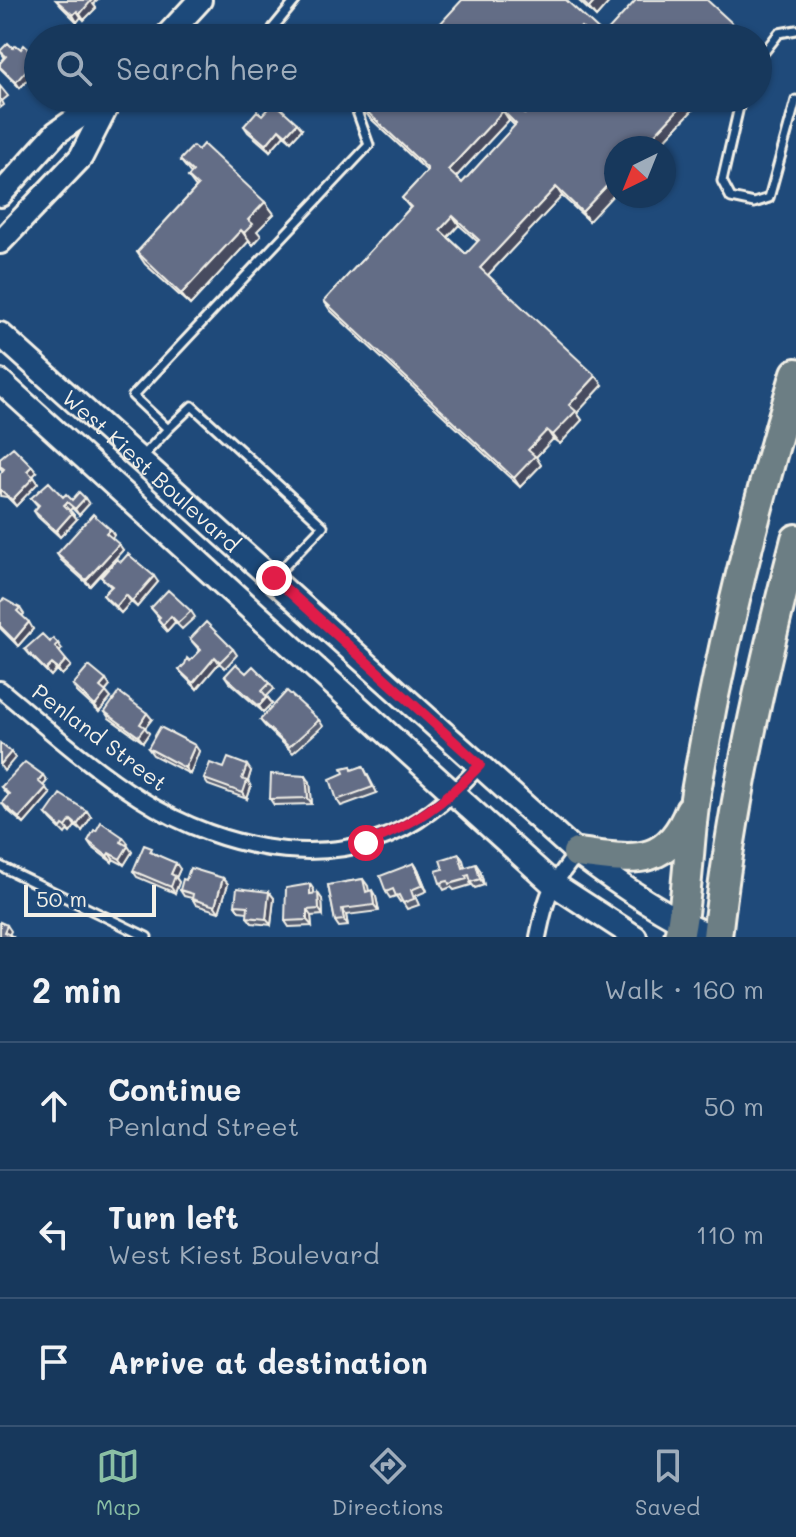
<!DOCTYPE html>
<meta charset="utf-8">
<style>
:root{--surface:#17385c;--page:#244365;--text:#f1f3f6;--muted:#9eacbb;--line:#365272;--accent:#8abfa5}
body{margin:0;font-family:Mali,sans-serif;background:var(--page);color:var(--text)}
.compass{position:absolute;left:604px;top:136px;width:72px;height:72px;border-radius:50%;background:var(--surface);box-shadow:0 2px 6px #0004;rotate:223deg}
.scale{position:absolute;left:24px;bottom:20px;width:132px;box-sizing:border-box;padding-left:8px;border:4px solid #f4f1e8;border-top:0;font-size:22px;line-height:28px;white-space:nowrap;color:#f4f1e8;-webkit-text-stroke:6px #1f4a7a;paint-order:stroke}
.stop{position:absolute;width:24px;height:24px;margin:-18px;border:6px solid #e11d48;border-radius:50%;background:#fff}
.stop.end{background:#e11d48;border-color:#fff;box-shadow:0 2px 8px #0008}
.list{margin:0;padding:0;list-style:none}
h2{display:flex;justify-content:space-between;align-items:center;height:104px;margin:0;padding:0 32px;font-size:34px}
h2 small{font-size:26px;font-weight:400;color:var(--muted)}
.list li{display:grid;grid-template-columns:52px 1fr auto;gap:24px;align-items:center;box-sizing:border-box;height:128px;padding:0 32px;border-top:2px solid var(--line)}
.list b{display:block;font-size:30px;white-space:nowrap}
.list p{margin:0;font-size:26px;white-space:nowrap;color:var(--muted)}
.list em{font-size:26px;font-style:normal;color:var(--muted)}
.icon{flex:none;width:44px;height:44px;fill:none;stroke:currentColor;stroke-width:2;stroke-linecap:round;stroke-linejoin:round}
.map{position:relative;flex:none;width:796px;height:937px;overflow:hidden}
.search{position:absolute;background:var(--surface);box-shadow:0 2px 6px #0004;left:24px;right:24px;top:24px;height:88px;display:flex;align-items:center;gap:20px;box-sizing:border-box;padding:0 28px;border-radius:44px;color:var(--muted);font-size:30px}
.sheet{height:488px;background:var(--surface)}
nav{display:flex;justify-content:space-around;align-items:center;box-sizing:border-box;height:112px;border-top:2px solid var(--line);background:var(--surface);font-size:22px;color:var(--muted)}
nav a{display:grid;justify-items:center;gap:4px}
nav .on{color:var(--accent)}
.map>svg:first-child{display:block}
</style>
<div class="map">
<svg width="796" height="937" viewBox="0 0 796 937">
<rect width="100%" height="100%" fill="#1f4a7a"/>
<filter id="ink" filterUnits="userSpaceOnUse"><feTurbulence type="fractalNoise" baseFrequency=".0125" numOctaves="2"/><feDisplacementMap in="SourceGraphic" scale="16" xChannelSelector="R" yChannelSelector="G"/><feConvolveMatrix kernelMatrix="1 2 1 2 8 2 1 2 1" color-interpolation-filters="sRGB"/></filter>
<g filter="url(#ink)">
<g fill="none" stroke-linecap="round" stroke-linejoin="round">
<defs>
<path id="lane" d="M283,38L273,28L296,0
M758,60L779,33L796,30
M741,98L722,181L731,198L754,203L769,198L796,100
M168,429L192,406L323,526L275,576
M143,456L168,429L133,396L369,145L354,103L348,98
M0,866L147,937"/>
<path id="street" d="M0,689C45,726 90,767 139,798C225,853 344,877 431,811C449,798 464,782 480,765
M538,937C547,893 549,888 577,853"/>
<g id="secondary">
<path d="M165,38L200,0"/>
<path d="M0,195L56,133L106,98"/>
<path d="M0,242L81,157L111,98"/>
<path id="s1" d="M0,334L577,853C620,886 662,914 712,937"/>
<path d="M0,381L552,883L635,937"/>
</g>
<path id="highway" d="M577,853C631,859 666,870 690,810
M679,937C689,890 688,840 696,792C720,650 754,511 796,373
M717,937C732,803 762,670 796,539"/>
</defs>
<use href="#lane" stroke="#f4f1e8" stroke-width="13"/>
<use href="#street" stroke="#f4f1e8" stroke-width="20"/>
<use href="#secondary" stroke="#f4f1e8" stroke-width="28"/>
<use href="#highway" stroke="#f4f1e8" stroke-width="34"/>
<use href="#lane" stroke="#1f4a7a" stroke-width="7"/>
<use href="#street" stroke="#1f4a7a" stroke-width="14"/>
<use href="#secondary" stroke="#1f4a7a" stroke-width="22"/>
<use href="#highway" stroke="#6c7e84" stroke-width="28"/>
</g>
<path fill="#565e73" stroke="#f4f1e8" stroke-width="2" fill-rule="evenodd" d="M56,0L93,4L96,8L84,20L81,17L77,22L61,6Z
M578,0H611L596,17Z
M13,48L21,49L35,55L38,59V63L34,67L36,70L20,88L0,68V63L5,58L0,51Z
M0,86L8,96L2,101L4,105L0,108Z
M704,98L657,148H616L589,221L562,196L488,275L603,385L577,413L582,420L560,444L553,439L536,457L541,465L520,487L330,310L324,301L410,208L402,198L427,171L369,117L363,108L519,109L525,114ZM509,120L515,126L462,183L456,177ZM459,225L478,242L466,254L448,237Z
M262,115L302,129L291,141L284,135L270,151L248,132L244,126Z
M180,160L265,202L274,214L257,231L261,236L253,245L249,241L190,305L145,264L137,252L196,188L188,177L191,174Z
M0,458L37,472L33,476L38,483L16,506L7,497L0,496V474L3,471L0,468Z
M63,497L89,504L79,515L72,508L70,510L77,519L60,537L38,517L34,511L38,506L31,498Z
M110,529L114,535L112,538L123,550L90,586L61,560L57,554Z
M121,562L158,582L137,607L131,602L121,613L108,601L103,595L111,587L101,577Z
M0,602L20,608L24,614L22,616L33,629L18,646L0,628Z
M151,608L191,611L195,617L182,629L175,622L167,631L162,626L158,619L159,618Z
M190,639L233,649L237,655L225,668L219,663L197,689L184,676L179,670L190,661L200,651Z
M50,642L62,649L59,652L71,666L62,675L56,670L51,676L30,655L25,649Z
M246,673L270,683L274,689L267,696L272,703L263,712L229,682L225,676Z
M73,685L110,686L105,692L111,698L99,712L77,692Z
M105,712L152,719L145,728L149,733L143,742L109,718Z
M260,720H319L323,726L293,753L265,726Z
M148,748L199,751L190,774L153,755Z
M363,766L377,793L341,806L337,800L354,770Z
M224,768L251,771L248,781L251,787L247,799L208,785L204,779Z
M47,781L43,786L50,794L24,824L6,809L2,803L8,796L1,787Z
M310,782L312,804L274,805L270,799Z
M46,814L91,817L82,831L75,826L70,833L67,831L65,834L51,820Z
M123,837L128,843L126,845L132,852L124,865L113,859L112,862L92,847L88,841Z
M156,854L180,869L176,878L179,882L175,893L137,877L133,871Z
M459,854L463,860L465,867L480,870L484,885L475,888L470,882L471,885L454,890L451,887L444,890L440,883L443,869Z
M418,869L427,891L415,896L419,905L407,909L402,901L400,902L396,896L390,898L386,892Z
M223,878L228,884L219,912L196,905L192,898L184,896L180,890L186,880Z
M363,879L368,886L369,891L376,897L379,911L346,915L348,926L339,927L335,921L328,885Z
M310,884L314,890V893L322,899L323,915L311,916L312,926L289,927L285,921Z
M269,892L274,898L271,925L252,923L247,917L248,912L239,911L235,905Z"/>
<path fill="#464c5e" stroke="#f4f1e8" stroke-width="2" d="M90,0H97L93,4L96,8L84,20L80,14Z
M596,0H611L596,17L589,8Z
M77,11L81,17L77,22L73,15Z
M581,27L587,36L585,38H571Z
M35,55L38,59V63L34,67L36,70L20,88L16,82L29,61Z
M515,98H529L517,111L511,102Z
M689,98H704L657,148H642Z
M503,111L509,120L454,179L448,170Z
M297,123L302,129L291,141L286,135Z
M279,129L284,135L270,151L266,145Z
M616,176V192L589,221L582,212Z
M556,187L562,196L486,277L480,268Z
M265,202L274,214L257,231L261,236L253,245L244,233L248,220Z
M453,216L459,225L446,239L440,230Z
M241,230L249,241L190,305L181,294Z
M596,376L603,385L577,413L582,420L560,444L553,435L569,405Z
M547,430L553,439L536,457L541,465L520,487L514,478L528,450Z
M32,466L37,472L32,477L27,471Z
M34,477L38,483L16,506L12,500Z
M85,498L89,504L79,515L75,509Z
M72,513L77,519L60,537L56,531Z
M110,529L114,535L111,539L106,533Z
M119,544L123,550L90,586L86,580Z
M154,576L158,582L137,607L132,601Z
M126,595L131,602L121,613L116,607Z
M171,616L175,622L167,631L163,625Z
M29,622L33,629L18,646L14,640Z
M58,643L62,649L59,652L55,646Z
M215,657L219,663L197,689L193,683Z
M66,660L71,666L62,675L58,669Z
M52,664L56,670L51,676L46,670Z
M106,680L110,686L104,693L100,687Z
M106,692L111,698L99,712L95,706Z
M267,697L272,703L263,712L259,706Z
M147,713L152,719L145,728L149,733L143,742L138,736L140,724Z
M195,745L199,751L190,774L185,768Z
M11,752L15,758L4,771L0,765Z
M247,765L251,771L248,781L251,787L247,799L243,793L242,779Z
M43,775L47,781L42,787L38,781Z
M306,776L310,782L312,804L308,798Z
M46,788L50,794L24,824L19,818Z
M87,811L91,817L82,831L77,825Z
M71,820L75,826L70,833L66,827Z
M128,846L132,852L124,865L120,859Z
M109,853L113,859L112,862L107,856Z
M176,863L180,869L176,878L179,882L175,893L171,887V874Z
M414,863L418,869L427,891L423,885Z
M476,864L480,870L484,885L480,879Z
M223,878L228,884L219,912L215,906Z
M372,890L376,897L379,911L374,905Z
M269,892L274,898L271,925L266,919Z
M318,893L322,899L323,915L319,909Z
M342,909L346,915L348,926L344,920Z
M307,910L311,916L312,926L307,920Z
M7,925L11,931L8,937L4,932Z"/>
<path fill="#646d86" stroke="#f4f1e8" stroke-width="2" fill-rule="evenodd" d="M56,0H90L91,1L80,14L77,11L73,15Z
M462,0H566L604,35L636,0H707L746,36L745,38H593L581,27L571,38H427Z
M581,0H596L589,8Z
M8,43L13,48L16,45L21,49L24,45L35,55L29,61L32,64L16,82L0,67V63L6,56L0,51Z
M372,98H515L511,102L525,114L540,98H689L642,148H616V176L582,212L556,187L480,268L596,376L569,405L576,411L553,435L547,430L528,450L535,456L514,478L324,301L411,207L402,198L427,171V168L363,108ZM503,111L516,124L462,183L448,170ZM453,216L479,240L466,254L440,230Z
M274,102L297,123L286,135L279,129L266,145L244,126L257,111L262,115Z
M203,144L265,202L248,220L253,224L244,233L241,230L181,294L137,252L198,186L188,177L193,172L180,160L193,146L198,150Z
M13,447L32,466L27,471L34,477L12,500L2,491H0V474L4,469L0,466V458Z
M49,482L63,497L66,494L72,500L79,492L85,498L75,509L67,502L64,505L72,513L56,531L34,511L39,505L31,498Z
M93,514L110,529L106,533L119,544L86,580L57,554Z
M128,554L154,576L132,601L126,595L116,607L103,595L112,586L101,577L117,559L121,562Z
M168,590L191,611L178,623L171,616L163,625L158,619L160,617L151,608Z
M4,599L20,608L17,611L29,622L14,640L0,626V602Z
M206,622L233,649L220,662L215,657L193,683L179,670L185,664L187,658L190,661L201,650L190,639Z
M42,634L50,642L53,638L58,643L55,646L66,660L58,669L52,664L46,670L25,649Z
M236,664L246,673L253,666L270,683L262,691L267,697L259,706L225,676Z
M89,666L106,680L100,687L106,692L95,706L73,685Z
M287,691L319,720L289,747L260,720Z
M119,692L147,713L140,724L145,727L138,736L105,712Z
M160,727L195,745L185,768L148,748Z
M0,743L11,752L0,765Z
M228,758L247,765L242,779L247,781L243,793L204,779L210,763L224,768Z
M25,762L43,775L38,781L46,788L19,818L2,803L9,794L1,787Z
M351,766L352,770L363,766L373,787L337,800L330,779L344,773L342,768Z
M271,774L306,776L308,798L270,799Z
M60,794L87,811L77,825L71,820L66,827L63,825L61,828L46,814Z
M101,822L123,837L121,842L128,846L120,859L109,853L107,856L88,841L94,830L96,831Z
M144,845L152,848L150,852L176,863L171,874L175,876L171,887L133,871Z
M459,854L463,868L476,864L480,879L471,882L469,875L466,876L467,879L449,884L448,881L440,883L436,871L443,869L440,860Z
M414,863L423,885L411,890L414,899L403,903L399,895L396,896L393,889L386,892L380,876Z
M190,868L223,878L215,906L192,899L193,894L180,890L183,879L186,880Z
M363,879L366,892L372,890L374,905L342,909L344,920L335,921L328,885Z
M310,884V894L318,893L319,909L307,910V920L285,921L286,888Z
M237,888L269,892L266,919L247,917L248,906L235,905Z
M0,922L7,925L4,932L14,937H0Z"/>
</g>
<g fill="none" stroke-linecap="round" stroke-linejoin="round" filter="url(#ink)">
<path stroke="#e11d48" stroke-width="10" d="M274,578L480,765C444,803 415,824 366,843"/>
</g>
<g text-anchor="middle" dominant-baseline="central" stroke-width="8" stroke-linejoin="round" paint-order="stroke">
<g font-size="22" fill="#f4f1e8" stroke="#1f4a7a">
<text stroke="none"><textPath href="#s1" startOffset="204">West Kiest Boulevard</textPath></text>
<text transform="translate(100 737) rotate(37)">Penland Street</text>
</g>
</g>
</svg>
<svg class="compass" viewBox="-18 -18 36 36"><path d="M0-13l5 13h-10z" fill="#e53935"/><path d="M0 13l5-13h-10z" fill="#9eacbb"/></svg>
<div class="scale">50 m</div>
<div class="stop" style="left:366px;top:843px"></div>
<div class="stop end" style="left:274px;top:578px"></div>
<div class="search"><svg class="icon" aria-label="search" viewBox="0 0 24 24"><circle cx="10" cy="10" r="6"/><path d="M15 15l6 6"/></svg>Search here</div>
</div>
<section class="sheet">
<h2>2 min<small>Walk · 160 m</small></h2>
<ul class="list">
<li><svg class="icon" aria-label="ahead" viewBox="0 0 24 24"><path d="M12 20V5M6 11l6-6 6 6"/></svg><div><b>Continue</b><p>Penland Street</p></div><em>50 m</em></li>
<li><svg class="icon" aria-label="left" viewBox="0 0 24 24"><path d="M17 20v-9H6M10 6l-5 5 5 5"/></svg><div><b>Turn left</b><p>West Kiest Boulevard</p></div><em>110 m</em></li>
<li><svg class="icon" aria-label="arrive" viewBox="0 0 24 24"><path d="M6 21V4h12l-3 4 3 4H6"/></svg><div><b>Arrive at destination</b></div></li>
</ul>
</section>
<nav>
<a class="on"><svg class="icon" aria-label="map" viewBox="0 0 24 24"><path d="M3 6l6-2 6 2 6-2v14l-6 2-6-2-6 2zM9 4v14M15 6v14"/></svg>Map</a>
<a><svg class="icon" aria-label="directions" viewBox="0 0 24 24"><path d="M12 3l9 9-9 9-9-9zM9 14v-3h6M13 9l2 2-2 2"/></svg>Directions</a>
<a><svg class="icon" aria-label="saved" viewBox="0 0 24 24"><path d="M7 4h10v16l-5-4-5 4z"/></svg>Saved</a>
</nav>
